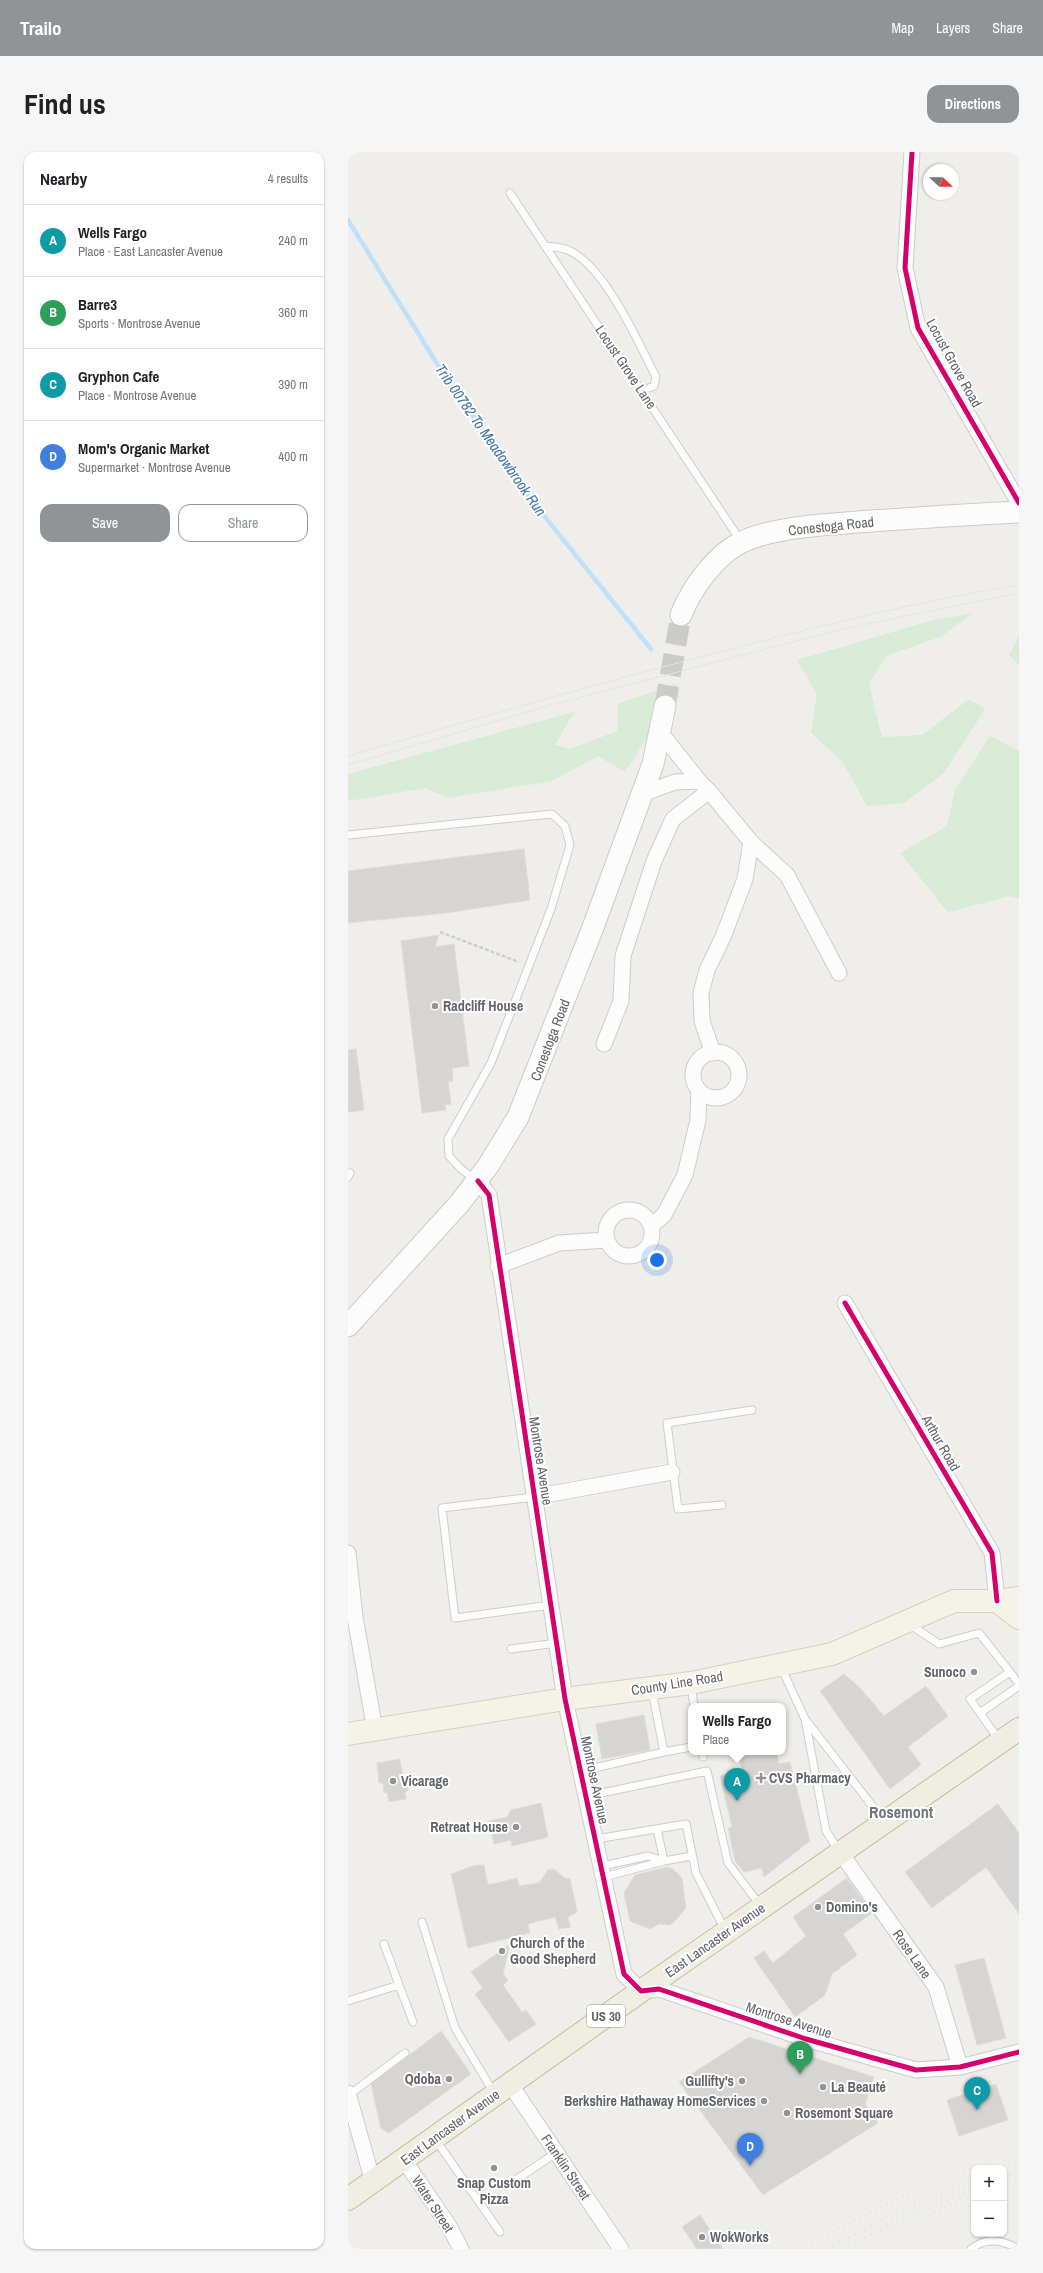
<!DOCTYPE html>
<meta charset="utf-8">
<style>
:root{--surface:#fff;--page:#f6f6f6;--text:#202124;--muted:#757577;--line:#e0e0e0;--accent:#919496}
body{margin:0;font-family:"Archivo Narrow",sans-serif;background:var(--page);color:var(--text)}
.controls{position:absolute;right:12px;bottom:12px;display:grid;overflow:hidden;border-radius:8px;box-shadow:0 1px 3px #0004}
.controls button{width:36px;height:36px;display:grid;place-items:center;padding:0;border:0;border-bottom:1px solid var(--line);background:var(--surface);color:var(--text);font:20px sans-serif}
.compass{position:absolute;left:575px;top:12px;width:36px;height:36px;border-radius:50%;background:var(--surface);box-shadow:0 1px 3px #0004;rotate:112deg}
.you{position:absolute;left:309px;top:1108px;width:14px;height:14px;margin:-10px;border:3px solid #fff;border-radius:50%;background:#1a73e8;box-shadow:0 0 0 6px #1a73e833}
.badge{display:grid;place-items:center;width:26px;height:26px;border-radius:50%;background:var(--accent);color:#fff;font-size:13px;font-weight:700}
.pin{position:absolute;translate:-50% -33px;filter:drop-shadow(0 1px 2px #0008)}
.pin::after{content:'';position:absolute;top:21px;width:14px;height:12px;background:inherit;clip-path:polygon(0 0,100% 0,50% 100%)}
.popup{position:absolute;left:340px;top:1551px;width:98px;height:52px;box-sizing:border-box;display:grid;place-content:center;border-radius:8px;background:var(--surface);filter:drop-shadow(0 1px 3px #0005);font-size:13px;white-space:nowrap;color:var(--muted)}
.popup b{font-size:15px;color:var(--text)}
.popup::after{content:'';position:absolute;left:50%;top:100%;margin-left:-8px;border:8px solid transparent;border-top-color:var(--surface)}
.list{margin:0;padding:0;list-style:none}
h2{display:flex;justify-content:space-between;align-items:center;height:52px;margin:0;padding:0 16px;font-size:17px}
h2 small{font-size:13px;font-weight:400;color:var(--muted)}
.list li{display:grid;grid-template-columns:26px 1fr auto;gap:12px;align-items:center;box-sizing:border-box;height:72px;padding:0 16px;border-top:1px solid var(--line)}
.list b{display:block;font-size:15px;white-space:nowrap}
.list p{margin:0;font-size:13px;white-space:nowrap;color:var(--muted)}
.list em{font-size:13px;font-style:normal;color:var(--muted)}
.actions{display:flex;gap:8px;padding:12px 16px}
.actions a{flex:1;padding:9px 0;border:1px solid var(--accent);border-radius:12px;text-align:center;font-size:14px;color:var(--accent)}
.actions .main{background:var(--accent);color:#fff}
.map{position:relative;flex:none;width:671px;height:2097px;overflow:hidden;border-radius:12px}
header{display:flex;align-items:center;gap:24px;box-sizing:border-box;height:56px;padding:0 20px;background:var(--accent);color:#fff}
header strong{font-size:19px}
nav{display:flex;gap:22px;margin-inline-start:auto;font-size:14px}
.intro{display:flex;align-items:center;justify-content:space-between;box-sizing:border-box;height:96px;padding:0 24px}
h1{margin:0;font-size:28px}
.button{padding:10px 18px;border-radius:12px;background:var(--accent);color:#fff;font-size:14px;font-weight:700}
main{display:flex;gap:24px;padding:0 24px}
aside{flex:1;background:var(--surface);border-radius:12px;box-shadow:0 1px 3px #0004}
.map>svg:first-child{display:block}
</style>
<header>
<strong>Trailo</strong>
<nav><a>Map</a><a>Layers</a><a>Share</a></nav>
</header>
<div class="intro"><h1>Find us</h1><a class="button">Directions</a></div>
<main>
<aside>
<h2>Nearby<small>4 results</small></h2>
<ul class="list">
<li><span class="badge" style="background:#0f9aa8">A</span><div><b>Wells Fargo</b><p>Place · East Lancaster Avenue</p></div><em>240 m</em></li>
<li><span class="badge" style="background:#2e9e5b">B</span><div><b>Barre3</b><p>Sports · Montrose Avenue</p></div><em>360 m</em></li>
<li><span class="badge" style="background:#0f9aa8">C</span><div><b>Gryphon Cafe</b><p>Place · Montrose Avenue</p></div><em>390 m</em></li>
<li><span class="badge" style="background:#3f7fe0">D</span><div><b>Mom's Organic Market</b><p>Supermarket · Montrose Avenue</p></div><em>400 m</em></li>
</ul>
<div class="actions"><a class="main">Save</a><a>Share</a></div>
</aside>
<div class="map">
<svg width="671" height="2097" viewBox="0 0 671 2097">
<rect width="100%" height="100%" fill="#efeeea"/>
<path fill="#d8ebd6" d="M625,461L592,485L538,504L521,532L534,585L574,583L621,547L637,557L596,621L556,651L519,654L494,609L463,581L469,542L449,508L582,469Z
M671,484V513L661,503Z
M327,532L332,545L304,555L301,583L277,620L250,604L204,629L101,646L77,636L0,649V622L226,560L207,593L222,597L269,579L270,552Z
M642,584L671,599V747L663,744L600,760L552,701L599,674L607,638Z"/>
<g fill="none" stroke-linecap="round" stroke-linejoin="round">
<path stroke="#bfe0f9" stroke-width="4.5" d="M0,68L96,223L185,350L303,497"/>
</g>
<path fill="#d6d5d3" stroke="#deddd9" d="M176,697L182,748L98,761L0,771V719Z
M91,783L87,795L106,792L121,914L104,916L105,929L100,930L103,952L97,953L98,958L74,961L53,789Z
M8,897L16,958L0,960V898Z
M496,1522L512,1536L536,1564L578,1534L600,1564L560,1595L573,1613L542,1637L472,1539Z
M296,1563L302,1598L254,1607L248,1572Z
M390,1600H428L431,1612L442,1610L462,1689L416,1725L414,1716L396,1720L387,1709L380,1676L384,1675L372,1624L394,1618Z
M52,1607L55,1627H59L60,1639L57,1640L58,1647L41,1650L39,1640L36,1641L35,1631H31L29,1611Z
M193,1651L200,1685L164,1694L163,1688L146,1692L141,1669L159,1665L163,1658Z
M650,1652L671,1681V1762L638,1715L584,1756L557,1720Z
M136,1713L140,1733L169,1726L171,1734L191,1731L200,1718L206,1717L218,1727L222,1726L229,1760L220,1765L222,1775L211,1777L207,1765L180,1772L182,1781L120,1796L103,1722L125,1714Z
M319,1715L325,1717L334,1726L338,1756L325,1771L321,1773L311,1772L302,1777L282,1769L276,1741L287,1723Z
M499,1726L524,1761L495,1782L509,1803L484,1822L477,1843L447,1865L406,1806L416,1799L425,1811L458,1784L445,1765Z
M162,1792L155,1822L160,1828L155,1833L174,1860L178,1858L188,1872L161,1890L127,1842L135,1836L123,1820Z
M636,1806L658,1886L629,1893L607,1813Z
M93,1879L123,1922L41,1981L33,1977L23,1932Z
M401,1885L526,1925L517,1952L530,1971L415,2043L331,1930Z
M648,1932L660,1968L611,1984L599,1948Z
M352,2063L375,2097H349L334,2075Z"/>
<g fill="none" stroke-linecap="round" stroke-linejoin="round">
<path stroke="#cbcbca" stroke-width="21" stroke-dasharray="21 10" stroke-linecap="butt" d="M317,554L333,463"/>
<defs>
<path id="lane" d="M162,41L392,388
M197,94C207,95 216,95 224,100C259,119 290,190 308,225L306,234L293,239
M0,683L204,662L217,674L222,693L203,757L143,911L100,987L101,1004L113,1017L128,1028
M0,1025L2,1021
M186,1345L94,1356L107,1466L203,1453
M374,1353L330,1357L319,1271L404,1258
M561,1472L591,1492L631,1481L662,1520L622,1547L651,1588
M163,1497L209,1491
M433,1515L457,1567
M662,1520L671,1532
M343,1533L346,1554
M632,1561L671,1534
M316,1600L343,1595
M354,1600L355,1605
M233,1619L316,1600L304,1539
M239,1644L359,1619L380,1711L412,1753
M248,1687L338,1672L348,1721L377,1778
M491,1699L478,1679L457,1567L536,1669
M254,1714L300,1704L316,1709L344,1704
M256,1725L316,1709L309,1677
M74,1770L107,1876L146,1941
M51,1833L65,1870
M0,1849L51,1833L36,1792
M1,1943L57,1901
M87,1987L152,2080
M166,2029L208,2001
M623,2097C638,2085 655,2088 670,2097"/>
<path id="street" d="M564,0L557,116L570,176L671,351
M312,580L351,629L361,639L403,690L439,723L491,821
M294,642L327,630L351,629
M256,892L273,849L275,804L306,709L325,667L361,639
M345 923a23 23 0 1 1 46 0a23 23 0 1 1-46 0Z
M365,901L354,869L353,841L359,818L375,785L397,727L403,690
M130,1029L141,1043L217,1547L276,1822L293,1839L311,1837L458,1887L568,1918L612,1915L671,1900
M258 1081a23 23 0 1 1 46 0a23 23 0 1 1-46 0Z
M303,1074L316,1063L337,1023L350,968L351,938
M150,1114L211,1091L259,1088
M497,1151L644,1401L649,1449
M186,1345L324,1320
M0,1401L7,1465L27,1578
M492,1700L588,1835L612,1915
M162,1932L273,2097
M0,1941L25,2030
M56,2008L101,2074L113,2097"/>
<path id="secondary" d="M333,463C343,437 368,402 394,390C428,374 485,372 523,369C572,366 621,362 671,360
M0,1174L111,1052L140,1014L170,965L244,778L305,612L317,554"/>
<path id="primary" d="M649,1449L671,1466
M0,1582L217,1547L343,1531L484,1502L606,1449H649L671,1446"/>
<path id="highway" d="M0,2047L293,1839L671,1577"/>
</defs>
<use href="#lane" stroke="#cbcccc" stroke-width="9"/>
<use href="#street" stroke="#cbcccc" stroke-width="17"/>
<use href="#secondary" stroke="#cacacb" stroke-width="23"/>
<use href="#primary" stroke="#d7ceb8" stroke-width="24"/>
<use href="#highway" stroke="#c8b996" stroke-width="24"/>
<path stroke="#cacfcc" stroke-width="2.5" stroke-dasharray="4 2" stroke-linecap="butt" d="M92,780L171,810"/>
<use href="#lane" stroke="#fdfcfc" stroke-width="7"/>
<use href="#street" stroke="#fdfcfc" stroke-width="15"/>
<use href="#secondary" stroke="#fdfcfc" stroke-width="21"/>
<use href="#primary" stroke="#f4f2e9" stroke-width="22"/>
<use href="#highway" stroke="#f0ede3" stroke-width="22"/>
<path stroke="#e4e4e4" stroke-width="1" d="M0,604C126,567 252,531 379,498C475,473 573,449 671,433
M0,613L203,553L414,498L500,476L671,441"/>
<path stroke="#e4e4e4" stroke-width="3" stroke-dasharray="1 5" stroke-linecap="butt" d="M655,2016L671,2010
M656,2024L671,2018
M656,2031L671,2025
M453,2097L532,2055L671,1996
M480,2097L538,2066L626,2028
M496,2097L541,2073L626,2036
M510,2097L544,2079L626,2043"/>
<defs>
<path id="cycleway" d="M564,0L557,116L570,176L671,351
M130,1029L141,1043L217,1547L276,1822L293,1839L311,1837L458,1887L568,1918L612,1915L671,1900
M497,1151L644,1401L649,1449"/>
</defs>
<use href="#cycleway" stroke="#fff" stroke-width="8"/>
<use href="#cycleway" stroke="#d6006c" stroke-width="5"/>
</g>
<g fill="#919496" stroke="#fff" stroke-width="1.5">
<circle cx="87" cy="854" r="4"/>
<circle cx="626" cy="1520" r="4"/>
<path d="M411 1620h4v4h4v4h-4v4h-4v-4h-4v-4h4z"/>
<circle cx="45" cy="1629" r="4"/>
<circle cx="168" cy="1675" r="4"/>
<circle cx="470" cy="1755" r="4"/>
<circle cx="154" cy="1799" r="4"/>
<circle cx="101" cy="1927" r="4"/>
<circle cx="394" cy="1929" r="4"/>
<circle cx="475" cy="1935" r="4"/>
<circle cx="416" cy="1949" r="4"/>
<circle cx="439" cy="1961" r="4"/>
<circle cx="146" cy="2016" r="4"/>
<circle cx="354" cy="2085" r="4"/>
</g>
<g text-anchor="middle" dominant-baseline="central" stroke-width="4" stroke-linejoin="round" paint-order="stroke">
<rect fill="#fff" stroke="#8f9295" stroke-width="1" x="239" y="1853" width="38" height="22" rx="3"/>
<g font-size="13" font-weight="bold" fill="#5f6368">
<text x="258" y="1864">US 30</text>
</g>
<g font-size="14" fill="#5f6368" stroke="#fff">
<text transform="translate(606 211) rotate(61)">Locust Grove Road</text>
<text transform="translate(278 215) rotate(56)">Locust Grove Lane</text>
<text transform="translate(483 374) rotate(-6)">Conestoga Road</text>
<text transform="translate(202 888) rotate(-69)">Conestoga Road</text>
<text transform="translate(593 1291) rotate(60)">Arthur Road</text>
<text transform="translate(193 1309) rotate(81)">Montrose Avenue</text>
<text transform="translate(329 1531) rotate(-9)">County Line Road</text>
<text transform="translate(247 1628) rotate(78)">Montrose Avenue</text>
<text transform="translate(367 1788) rotate(-35)">East Lancaster Avenue</text>
<text transform="translate(564 1802) rotate(55)">Rose Lane</text>
<text transform="translate(441 1868) rotate(18)">Montrose Avenue</text>
<text transform="translate(102 1975) rotate(-36)">East Lancaster Avenue</text>
<text transform="translate(218 2015) rotate(56)">Franklin Street</text>
<text transform="translate(85 2052) rotate(57)">Water Street</text>
</g>
<g font-size="14" font-weight="bold" fill="#5f6368" stroke="#fff" text-anchor="start">
<text x="95" y="854">Radcliff House</text>
<text x="618" y="1520" text-anchor="end">Sunoco</text>
<text x="421" y="1626">CVS Pharmacy</text>
<text x="53" y="1629">Vicarage</text>
<text x="160" y="1675" text-anchor="end">Retreat House</text>
<text x="478" y="1755">Domino's</text>
<text x="162" y="1791">Church of the<tspan x="162" dy="16">Good Shepherd</tspan></text>
<text x="93" y="1927" text-anchor="end">Qdoba</text>
<text x="386" y="1929" text-anchor="end">Gullifty's</text>
<text x="483" y="1935">La Beauté</text>
<text x="408" y="1949" text-anchor="end">Berkshire Hathaway HomeServices</text>
<text x="447" y="1961">Rosemont Square</text>
<text x="146" y="2031" text-anchor="middle">Snap Custom<tspan x="146" dy="16">Pizza</tspan></text>
<text x="362" y="2085">WokWorks</text>
</g>
<g font-size="15" font-style="italic" fill="#4174aa" stroke="#fff">
<text transform="translate(143 288) rotate(55)">Trib 00782 To Meadowbrook Run</text>
</g>
<g font-size="16" font-weight="bold" fill="#70757a" stroke="#fff">
<text x="553" y="1660">Rosemont</text>
</g>
</g>
</svg>
<div class="controls">
<button>+</button>
<button>−</button>
</div>
<svg class="compass" viewBox="-18 -18 36 36"><path d="M0-13l5 13h-10z" fill="#e53935"/><path d="M0 13l5-13h-10z" fill="#757577"/></svg>
<div class="you"></div>
<div class="pin badge" style="left:389px;top:1649px;background:#0f9aa8">A</div>
<div class="popup"><b>Wells Fargo</b>Place</div>
<div class="pin badge" style="left:452px;top:1922px;background:#2e9e5b">B</div>
<div class="pin badge" style="left:629px;top:1958px;background:#0f9aa8">C</div>
<div class="pin badge" style="left:402px;top:2014px;background:#3f7fe0">D</div>
</div>
</main>
